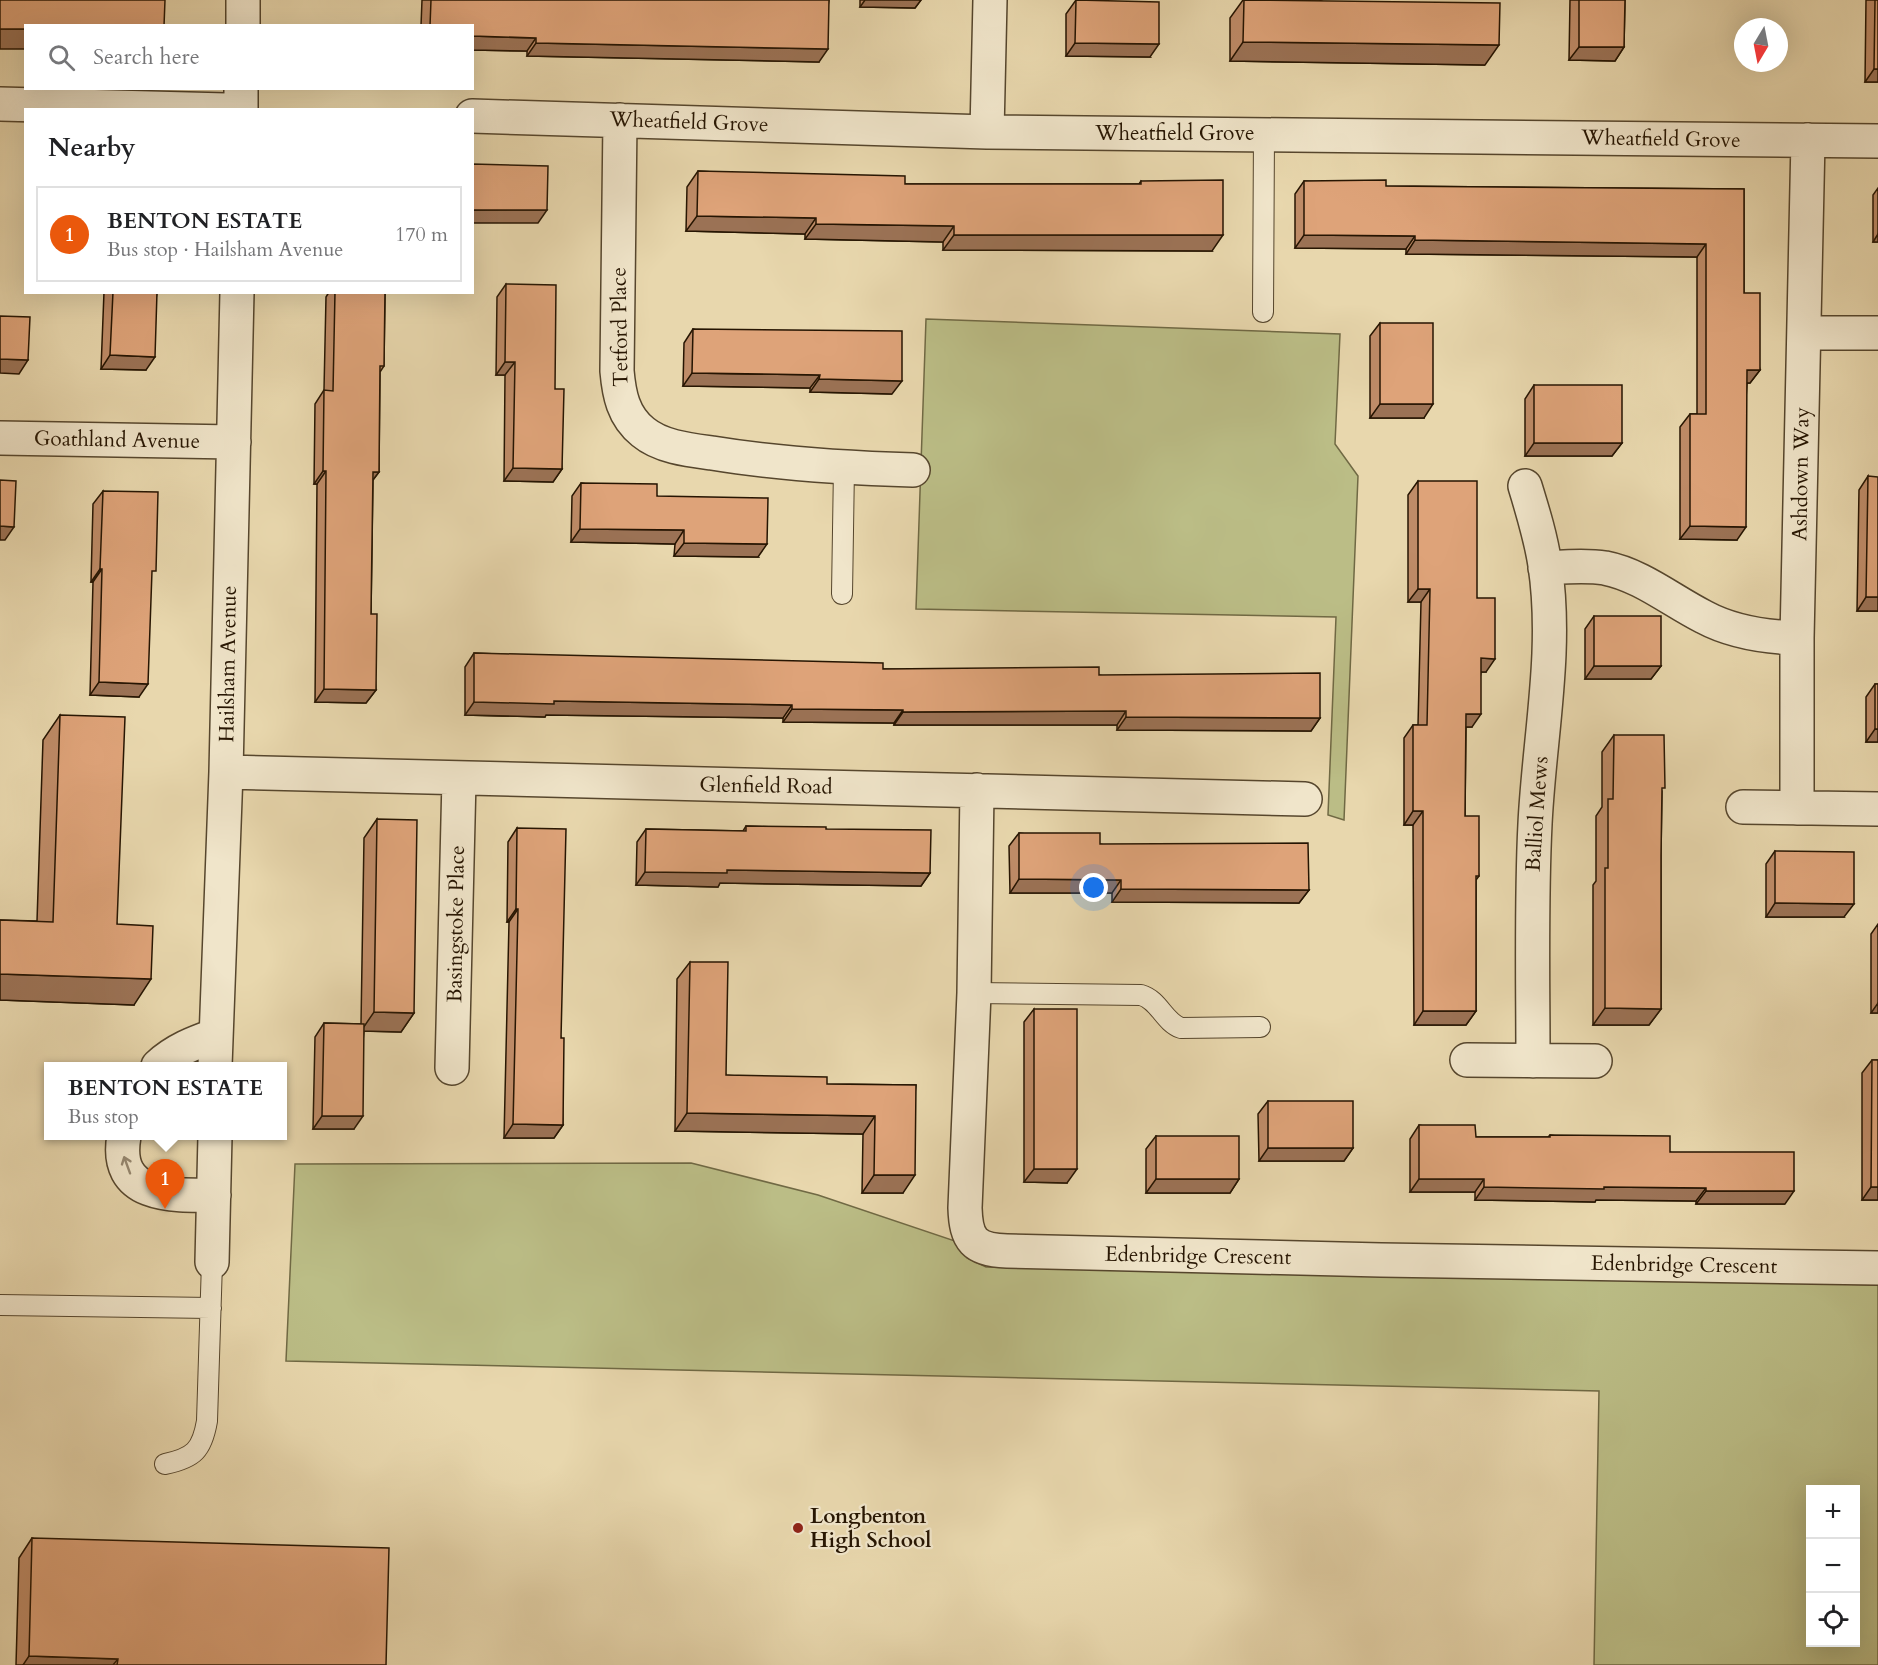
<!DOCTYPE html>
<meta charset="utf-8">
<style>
:root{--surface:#fff;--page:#f6f6f6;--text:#202124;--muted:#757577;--line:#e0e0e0;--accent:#ea580c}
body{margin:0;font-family:Cardo,serif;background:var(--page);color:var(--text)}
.controls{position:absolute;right:18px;bottom:18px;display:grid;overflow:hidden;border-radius:0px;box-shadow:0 6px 24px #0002}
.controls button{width:54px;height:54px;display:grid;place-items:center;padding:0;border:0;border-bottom:2px solid var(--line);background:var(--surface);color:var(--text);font:30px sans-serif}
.compass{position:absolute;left:1734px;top:18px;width:54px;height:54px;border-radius:50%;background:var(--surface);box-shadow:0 6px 24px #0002;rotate:190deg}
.you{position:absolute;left:1094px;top:888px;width:21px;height:21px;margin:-15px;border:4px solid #fff;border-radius:50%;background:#1a73e8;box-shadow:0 0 0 9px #1a73e833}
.badge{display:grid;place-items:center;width:39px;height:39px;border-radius:50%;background:var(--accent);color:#fff;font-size:20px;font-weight:700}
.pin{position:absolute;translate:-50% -50px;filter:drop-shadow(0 2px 3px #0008)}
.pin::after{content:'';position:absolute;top:32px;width:21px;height:18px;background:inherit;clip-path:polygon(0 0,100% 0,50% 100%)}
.popup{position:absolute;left:44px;top:1062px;width:243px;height:78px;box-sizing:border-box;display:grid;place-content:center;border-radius:0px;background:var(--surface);filter:drop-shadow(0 2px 4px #0005);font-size:20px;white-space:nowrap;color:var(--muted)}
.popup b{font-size:22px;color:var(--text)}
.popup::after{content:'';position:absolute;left:50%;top:100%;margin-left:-12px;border:12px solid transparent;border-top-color:var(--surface)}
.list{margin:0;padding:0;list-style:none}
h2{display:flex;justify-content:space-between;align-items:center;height:78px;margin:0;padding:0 24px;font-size:26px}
h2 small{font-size:20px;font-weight:400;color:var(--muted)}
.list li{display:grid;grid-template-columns:39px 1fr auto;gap:18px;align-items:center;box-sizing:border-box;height:96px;margin:0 12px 12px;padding:0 12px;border:2px solid var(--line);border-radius:0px}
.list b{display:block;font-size:22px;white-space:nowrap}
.list p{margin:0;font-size:20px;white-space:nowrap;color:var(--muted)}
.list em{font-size:20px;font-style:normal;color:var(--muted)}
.icon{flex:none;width:33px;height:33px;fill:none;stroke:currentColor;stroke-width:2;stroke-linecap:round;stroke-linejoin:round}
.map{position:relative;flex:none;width:1878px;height:1665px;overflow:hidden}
.search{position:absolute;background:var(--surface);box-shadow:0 6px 24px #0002;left:24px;top:24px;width:450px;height:66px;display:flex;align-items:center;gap:15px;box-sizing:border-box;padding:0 21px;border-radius:0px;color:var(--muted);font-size:22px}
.panel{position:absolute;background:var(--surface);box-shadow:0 6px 24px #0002;left:24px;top:108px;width:450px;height:186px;border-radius:0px}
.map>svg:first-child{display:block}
</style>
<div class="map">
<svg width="1878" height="1665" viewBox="0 0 1878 1665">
<rect width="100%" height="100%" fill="#e8d7ad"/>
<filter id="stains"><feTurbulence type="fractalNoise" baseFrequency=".00333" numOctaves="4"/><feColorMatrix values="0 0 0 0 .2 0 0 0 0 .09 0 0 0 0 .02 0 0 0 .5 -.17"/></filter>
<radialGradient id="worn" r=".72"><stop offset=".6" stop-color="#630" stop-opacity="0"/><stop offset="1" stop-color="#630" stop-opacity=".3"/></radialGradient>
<path fill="#bbbd86" stroke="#706944" stroke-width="1.5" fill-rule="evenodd" d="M926,319L1340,334L1335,444L1358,476L1344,820L1328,815L1336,617L916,609Z
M691,1163L818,1195L958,1242L967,1258L986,1267L1584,1277L1878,1285V1665H1594L1599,1391L286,1361L295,1164ZM1810,1490H1856V1642H1810Z"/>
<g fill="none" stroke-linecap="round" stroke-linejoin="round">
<defs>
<path id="lane" d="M1263,312L1264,133
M842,594L844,467
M974,993L1141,995C1159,1000 1164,1022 1181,1028L1260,1027
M0,1305L211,1308
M165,1464C194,1458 202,1450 207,1421L212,1262"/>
<path id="street" d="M243,26V0
M0,104L226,110
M241,110V88
M472,116L987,132L1878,141
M620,120L617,371C619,394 623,416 643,432C661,447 689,450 712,453C779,464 845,468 913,470
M987,132L990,0
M1804,333H1878
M0,438L234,442
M1525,486C1533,512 1541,538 1545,565C1558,651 1539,739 1535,824C1531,903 1533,982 1533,1061
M1545,568C1565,567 1585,565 1605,568C1641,575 1672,601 1704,617C1732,632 1765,637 1797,638
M226,772L1305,799
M977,790L974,993L965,1208C966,1240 974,1250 1007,1251L1381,1260L1878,1268
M1743,807L1878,809
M1797,808V638L1808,140
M1467,1060L1595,1061
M158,1066C175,1050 194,1043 216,1035
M215,1066L226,772L237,292
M452,1068L459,779
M124,1136C113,1197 171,1196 214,1195
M212,1262L215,1136"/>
</defs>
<use href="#lane" stroke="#56462d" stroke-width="22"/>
<use href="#street" stroke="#56462d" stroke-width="36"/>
<use href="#lane" stroke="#f0e5ca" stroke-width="20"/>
<use href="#street" stroke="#f0e5ca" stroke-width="33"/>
</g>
<path fill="#bf8c68" stroke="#261502" stroke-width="1.5" d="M422,0H829L819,62L527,56V51L472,50V26H421Z
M860,0H921L915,8L860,7Z
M1076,0L1150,57L1066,56V14Z
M1243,0H1319L1485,65L1230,61V18Z
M1570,0H1625L1624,47L1615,61L1569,60Z
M1866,0H1878V82H1865Z
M698,171L905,184H1139L1141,181L1212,251L943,250V242L805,239V234L686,231L687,187Z
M1304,181L1386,186L1744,189V293L1760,370L1750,383H1747L1737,540L1680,539V427L1690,414H1697V257L1406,254V249L1295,248V194Z
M1878,188V242H1873V195Z
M506,284L555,389L562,469L553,482L504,481L505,375H496L497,297Z
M104,292H157L146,370L101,369Z
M329,292H385L384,366L380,372L379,472L373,480L371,614L376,690L366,703L315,702L317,484H314L315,404L324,390L326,297Z
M1380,323L1424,418H1370V336Z
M693,329L892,394L810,392V388L683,386L684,343Z
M1534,385L1622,443L1612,456H1525V399Z
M1868,476L1878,611H1857L1859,490Z
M1418,481L1477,598L1486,672H1481L1472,727H1466L1465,816L1479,876L1476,880V1011L1466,1025H1414L1413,825H1404V738L1413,725H1418L1421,602H1408V495Z
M581,483L657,496L758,557L674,556L675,544L571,542L572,496Z
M103,491L139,697L90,695L93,582H91L93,504Z
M1594,616L1661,666L1651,679H1585V629Z
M474,653L883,669L1099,675L1320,718L1311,731L1117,730V725H894V723L783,722V718L546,715L545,717L465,715V667Z
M1875,684H1878V742H1866V697Z
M60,715L117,924L134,1005L0,1000V920L37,921L43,740Z
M1614,735L1662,791L1661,856V1009L1649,1025H1593V885L1596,881V816L1602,807V752Z
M377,819L414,1013L401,1032L364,1031L354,1129H313L315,1037L324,1023L361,1024L364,838Z
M746,826L826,829L930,873L921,886L720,883L718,887L636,885L637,842L646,829L743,831Z
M517,828L561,1038L563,1125L554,1138H504L509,922H507L508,842Z
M1019,833L1100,844L1309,890L1299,903L1112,902V893H1010L1009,846Z
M1775,851L1844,917H1766V864Z
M1878,924V1013H1871V934Z
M690,962L726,1075L827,1084L916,1085L903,1193H862L863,1134L675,1131L677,979Z
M1034,1009L1067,1183L1024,1182V1022Z
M1872,1060H1878V1200H1862V1073Z
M1268,1101L1353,1148L1344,1161H1259L1258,1114Z
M1419,1125L1476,1137H1548L1550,1135L1670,1152L1785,1204H1696V1201L1596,1200L1595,1202L1475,1200V1192H1410V1139Z
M1156,1136L1239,1179L1230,1193H1146V1149Z
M32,1538L386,1665H16L19,1558Z"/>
<path fill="#9b7255" stroke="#261502" stroke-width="1.5" d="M865,0H921L915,8L860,7Z
M0,29H26V49H0Z
M472,36L536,38L527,51L472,50Z
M1243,42L1499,45L1485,65L1230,61Z
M536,43L828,49L819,62L527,56Z
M1075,43L1159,44L1150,57L1066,56Z
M1579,47H1624L1615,61L1569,60Z
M1874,69H1878V82H1865Z
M472,210H547L538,223H472Z
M697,216L816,218L805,234L686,231Z
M816,224L954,226L943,242L805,239Z
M1878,234V242H1873Z
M954,235H1223L1212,251L943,250Z
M1304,235L1415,236L1406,249L1295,248Z
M1415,240L1706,244L1697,257L1406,254Z
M110,355L155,357L146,370L101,369Z
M0,359L28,360L19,374L0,373Z
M505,362H515L505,375H496Z
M1747,370H1760L1750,383H1738Z
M692,373L820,375L810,388L683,386Z
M819,379L902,381L892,394L810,392Z
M1380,404H1433L1424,418H1370Z
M1534,443H1622L1612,456H1525Z
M513,468L562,469L553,482L504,481Z
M323,471H326L317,484H314Z
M373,472H379L369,485Z
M0,526L14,527L5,540H0Z
M1690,526L1746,527L1737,540L1680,539Z
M580,529L684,530L675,544L571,542Z
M684,543L767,544L758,557L674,556Z
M100,569H102L93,582H91Z
M1418,589H1430L1421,602H1408Z
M1866,597H1878V611H1857Z
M1481,658L1495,659L1486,672H1472Z
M1594,666H1661L1651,679H1585Z
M99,682L148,684L139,697L90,695Z
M324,689L376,690L366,703L315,702Z
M554,701L792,705L783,718L546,715L545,717L465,715L474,702Z
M792,709L903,710L894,723L783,722Z
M1126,711L1117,725H894L903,712Z
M1466,714H1481L1472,727H1456Z
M1126,717L1320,718L1311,731L1117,730Z
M1875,729H1878V742H1866Z
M1413,811H1423L1413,825H1404Z
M727,870L930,873L921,886L720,883L718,887L636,885L645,872Z
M1019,879L1121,880L1112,893H1010Z
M1121,889L1309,890L1299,903L1112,902Z
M1775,903L1854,904L1844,917H1766Z
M516,909H518L509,922H507Z
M0,974L151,979L134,1005L0,1000Z
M1878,1003V1013H1871Z
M1605,1008L1661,1009L1649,1025H1593Z
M1423,1011H1476L1466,1025H1414Z
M374,1012L414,1013L401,1032L361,1031Z
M687,1113L875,1116L863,1134L675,1131Z
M322,1116H363L354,1129H313Z
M513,1124L563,1125L554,1138H504Z
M1268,1148H1353L1344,1161H1259Z
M1034,1169H1077L1067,1183L1024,1182Z
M874,1175H915L903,1193H862Z
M1156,1179H1239L1230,1193H1146Z
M1419,1179H1484L1475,1192H1410Z
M1484,1187H1604L1706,1188L1696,1201L1596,1200L1595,1202L1475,1200Z
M1871,1187H1878V1200H1862Z
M1706,1191H1794L1785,1204H1696Z
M29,1656L118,1659L113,1665H23Z"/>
<path fill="#dea379" stroke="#261502" stroke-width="1.5" d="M0,0H165L164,26H26V29H0Z
M431,0H829L828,49L536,43V38L472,36V26H430Z
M1076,0L1159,2V44L1075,43Z
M1244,0L1500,3L1499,45L1243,42Z
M1579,0H1625L1624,47H1579Z
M1875,0H1878V69H1874Z
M472,164L548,166L547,210H472Z
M698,171L905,176V184H1141V181L1223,180V235H954V226L816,224V218L697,216Z
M1386,180V186L1744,189V293H1760V370H1747L1746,527L1690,526V414H1706V244L1415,240V236L1304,235V181Z
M506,284L556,285L555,389H564L562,469L513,468L515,362H505Z
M113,292H157L155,357L110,355Z
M335,292H385L384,366H380L379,472H373L371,614H377L376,690L324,689L326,471H323L324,390L333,391Z
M0,316L30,317L28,360L0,359Z
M1380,323H1433V404H1380Z
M693,329L902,331V381L819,379L820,375L692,373Z
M1534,385H1622V443H1534Z
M1868,476L1878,477V597H1866Z
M0,480L16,481L14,527L0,526Z
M1418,481H1477V598H1495V659L1481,658V714H1466L1465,816H1479V876H1476V1011H1423V811H1413V725H1427L1430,589H1418Z
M581,483L657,484V496L768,498L767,544L684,543V530L580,529Z
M103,491L158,492L156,571H152L148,684L99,682L102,569H100Z
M1594,616H1661V666H1594Z
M474,653L883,663V669L1099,667V675L1320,673V718L1126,717V711L903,712V710L792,709V705L554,701V704L474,702Z
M1875,684H1878V729H1875Z
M60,715L125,717L117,924L153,926L151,979L0,974V920L53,922Z
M1614,735H1664L1665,788H1662L1661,856V1009L1605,1008V868H1608V799H1613Z
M377,819L417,820L414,1013L374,1012Z
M746,826L826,827V829L931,830L930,873L727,870V873L645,872L646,829L746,831Z
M517,828L566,829L561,1038H564L563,1125L513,1124L518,909H516Z
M1019,833H1100V844L1308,843L1309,890L1121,889V880L1019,879Z
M1775,851L1854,852V904L1775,903Z
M690,962H728L726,1075L827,1077V1084L916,1085L915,1175H874L875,1116L687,1113Z
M1034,1009H1077V1169H1034Z
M324,1023L364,1024L363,1116H322Z
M1872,1060H1878V1187H1871Z
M1268,1101H1353V1148H1268Z
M1419,1125H1475L1476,1137H1550V1135L1670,1136V1152H1794V1191H1706V1188L1604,1187V1189L1484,1187V1179H1419Z
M1156,1136H1239V1179H1156Z
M32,1538L389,1548L386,1665H117L118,1659L29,1656Z"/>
<defs><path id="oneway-shaft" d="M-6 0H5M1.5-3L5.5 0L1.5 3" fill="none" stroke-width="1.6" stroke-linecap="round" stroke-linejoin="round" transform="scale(1.5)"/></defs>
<use stroke="#958770" href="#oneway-shaft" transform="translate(127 1165) rotate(-110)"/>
<circle fill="#8f2418" stroke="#f0e5ca" stroke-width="2" cx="798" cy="1528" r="6"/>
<g text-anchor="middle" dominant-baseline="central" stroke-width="4.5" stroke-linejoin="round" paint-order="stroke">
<g font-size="21" fill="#261502" stroke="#f0e5ca">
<text transform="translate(689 122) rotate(2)">Wheatfield Grove</text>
<text x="1175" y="133">Wheatfield Grove</text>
<text transform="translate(1661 139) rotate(1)">Wheatfield Grove</text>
<text transform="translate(620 327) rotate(-91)">Tetford Place</text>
<text transform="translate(117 440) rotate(1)">Goathland Avenue</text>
<text transform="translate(1801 474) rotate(-89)">Ashdown Way</text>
<text transform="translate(228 664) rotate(-89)">Hailsham Avenue</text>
<text transform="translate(766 786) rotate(1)">Glenfield Road</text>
<text transform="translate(1537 814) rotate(-86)">Balliol Mews</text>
<text transform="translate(456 924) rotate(-89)">Basingstoke Place</text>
<text transform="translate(1198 1256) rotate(1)">Edenbridge Crescent</text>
<text transform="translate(1684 1265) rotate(1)">Edenbridge Crescent</text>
</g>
<g font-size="21" font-weight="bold" fill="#261502" stroke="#f0e5ca" text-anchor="start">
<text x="810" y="1516">Longbenton<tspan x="810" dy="24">High School</tspan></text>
</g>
</g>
<rect width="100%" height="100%" filter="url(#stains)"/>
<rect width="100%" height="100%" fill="url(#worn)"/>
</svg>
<div class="controls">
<button>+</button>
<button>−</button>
<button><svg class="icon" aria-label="locate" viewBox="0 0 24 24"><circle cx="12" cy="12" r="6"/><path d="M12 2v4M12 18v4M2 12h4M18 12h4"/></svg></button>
</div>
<svg class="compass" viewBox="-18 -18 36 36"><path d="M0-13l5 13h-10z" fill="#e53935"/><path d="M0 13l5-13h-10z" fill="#757577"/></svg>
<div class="you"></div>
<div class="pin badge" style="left:165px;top:1209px">1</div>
<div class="popup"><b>BENTON ESTATE</b>Bus stop</div>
<div class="search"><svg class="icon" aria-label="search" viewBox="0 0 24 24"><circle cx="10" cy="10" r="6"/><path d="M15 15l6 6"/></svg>Search here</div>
<section class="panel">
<h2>Nearby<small></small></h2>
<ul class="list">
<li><span class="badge">1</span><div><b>BENTON ESTATE</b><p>Bus stop · Hailsham Avenue</p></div><em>170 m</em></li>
</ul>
</section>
</div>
